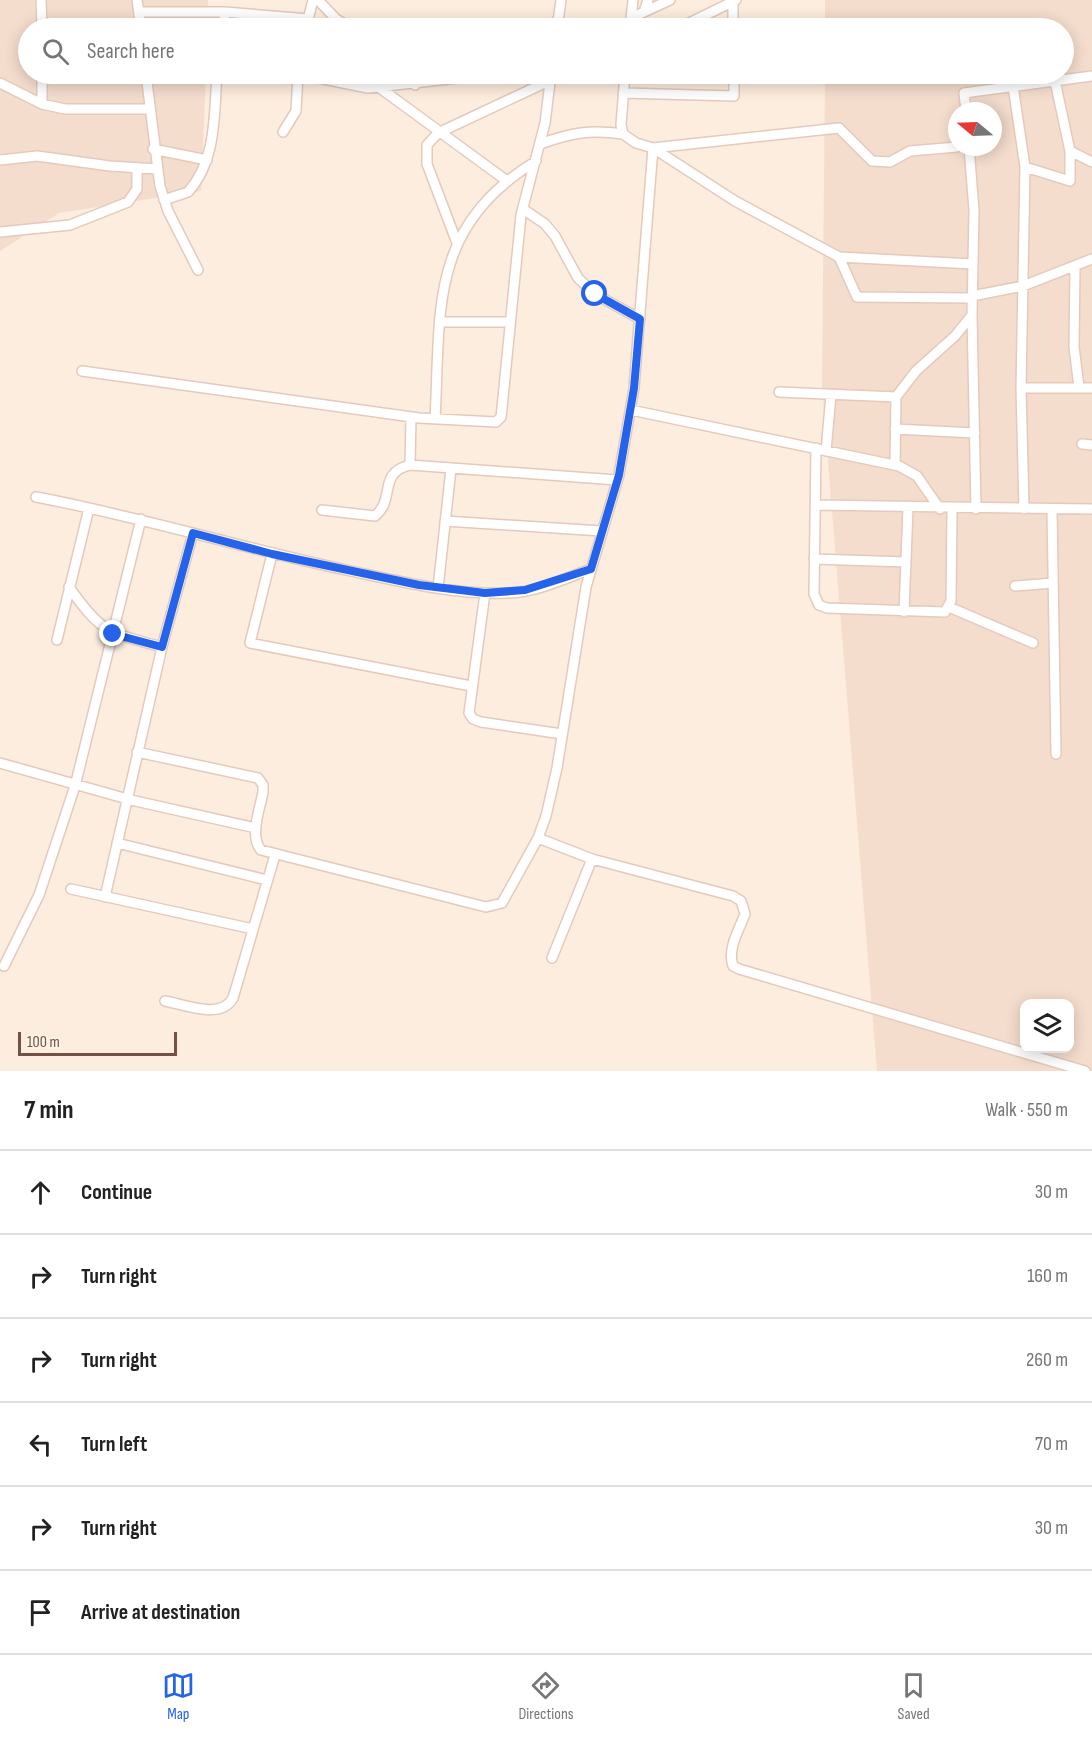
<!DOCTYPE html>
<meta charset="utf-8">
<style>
:root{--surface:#fff;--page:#f6f6f6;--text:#222;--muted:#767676;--line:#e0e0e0;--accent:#2563eb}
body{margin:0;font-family:"Sofia Sans Condensed",sans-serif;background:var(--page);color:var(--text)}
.controls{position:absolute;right:18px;bottom:18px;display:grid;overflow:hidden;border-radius:12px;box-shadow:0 3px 15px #0003}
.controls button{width:54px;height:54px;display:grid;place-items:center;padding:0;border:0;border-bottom:2px solid var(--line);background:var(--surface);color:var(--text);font:30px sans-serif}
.compass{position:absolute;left:948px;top:102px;width:54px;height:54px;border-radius:50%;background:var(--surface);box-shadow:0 3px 15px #0003;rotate:289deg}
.scale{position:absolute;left:18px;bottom:15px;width:159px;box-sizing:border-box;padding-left:6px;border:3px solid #745045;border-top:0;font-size:16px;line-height:21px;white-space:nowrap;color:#745045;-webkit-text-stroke:4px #fff2e6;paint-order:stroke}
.stop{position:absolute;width:18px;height:18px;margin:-14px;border:4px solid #2563eb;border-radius:50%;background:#fff}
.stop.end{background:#2563eb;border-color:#fff;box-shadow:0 2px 6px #0008}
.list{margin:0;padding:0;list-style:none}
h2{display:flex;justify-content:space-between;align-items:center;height:78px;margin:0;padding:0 24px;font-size:26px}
h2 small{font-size:20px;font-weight:400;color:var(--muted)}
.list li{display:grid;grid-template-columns:39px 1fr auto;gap:18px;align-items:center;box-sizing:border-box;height:84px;padding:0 24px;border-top:2px solid var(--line)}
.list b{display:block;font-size:22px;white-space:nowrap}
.list em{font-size:20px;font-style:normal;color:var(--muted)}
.icon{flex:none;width:33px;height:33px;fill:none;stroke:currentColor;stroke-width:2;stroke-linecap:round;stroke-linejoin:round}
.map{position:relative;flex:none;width:1092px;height:1071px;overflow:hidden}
.search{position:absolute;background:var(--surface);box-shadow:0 3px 15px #0003;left:18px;right:18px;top:18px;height:66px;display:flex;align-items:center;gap:15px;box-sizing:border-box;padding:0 21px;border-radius:33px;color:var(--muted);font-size:22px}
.sheet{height:582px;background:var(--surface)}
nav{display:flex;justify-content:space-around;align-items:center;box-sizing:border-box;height:84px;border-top:2px solid var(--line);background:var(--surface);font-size:16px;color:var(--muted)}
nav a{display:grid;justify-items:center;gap:3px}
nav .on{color:var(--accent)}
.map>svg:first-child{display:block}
</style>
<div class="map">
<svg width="1092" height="1071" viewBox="0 0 1092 1071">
<rect width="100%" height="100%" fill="#fdedde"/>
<path fill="#f5ddcd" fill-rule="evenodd" d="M0,0H208L207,28H28V74H206L201,191L59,213L0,251Z
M825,0H1092V1071H877L822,387L825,74H1064V28H825ZM957,111H993V147H957ZM1024,1004H1070V1048H1024Z"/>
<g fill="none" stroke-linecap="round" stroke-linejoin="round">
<defs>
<path id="street" d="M41,0L42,28
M137,0L141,28
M318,0L336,19L351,28
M733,2V28
M139,12H225L308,19
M644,12L648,0
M631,18L670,0
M223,28L225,12
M306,28L313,0
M557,28L561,0
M630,28L633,0
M679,28L736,0
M42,74V104
M146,74L160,186L168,211L198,270
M299,74L368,88L494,74
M402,74L415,85
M0,83L42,104L65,109H149
M1013,86L1025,167L1021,388L1024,509
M380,88L507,181
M623,93L734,96V74
M966,111L964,93L1092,76
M283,132L296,111L298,74
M540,144C571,133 590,129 623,134
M969,147L974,210L972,315L976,509
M653,148L735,201L839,257L857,297L972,298
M653,148L839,128L872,161L890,162L910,151L957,147
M153,149L207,160
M1070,151L1092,162
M0,160L37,156L110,166L157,169
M1025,167L1070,181V151L1055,81
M164,200L188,192C217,160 214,113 217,74
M523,209L545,224L555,236L578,278L595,294L640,319
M0,232L70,225L128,202L137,189V168
M457,243L427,164V145L438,133L551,80
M839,257L973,264
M1075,268L1074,347L1079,387
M972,296L1023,286L1092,259
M440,322H510
M82,371L419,418L496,422L501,417L502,408L521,215L545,123L551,74
M1021,388H1092
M779,392L896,397
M631,410L899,466L917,476L940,509
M435,419C441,308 428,228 536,161
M895,429L975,433
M1082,444L1092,445
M816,448L814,594L819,605L827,608L945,612L951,601L952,509
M826,451L831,395
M410,465L411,417
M895,465L896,397L916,371L955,336L972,315
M36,497C142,517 245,549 351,571C402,582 455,595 508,593C537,592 564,579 591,569
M815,505L1092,509
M322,510L375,516C396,499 377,473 410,465L617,480
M1052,510L1056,754
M445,521L602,531
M272,554L250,643L471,686
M814,559L906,562
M1015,586L1053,583
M69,587C102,634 108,632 162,647
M438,588L451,469
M485,593L469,713L473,719L481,722L562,734
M949,607L1033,643
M904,612L908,508
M57,640L89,508
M137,752L258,778L263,785V792C260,809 249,836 261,850L486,907L502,903L538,838L546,816L557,768L586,587L619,475L634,388L653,148L636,143L623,134L621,125L625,74
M0,763L131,800L256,828
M538,838L592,859L733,896L741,901L745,914C739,930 727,949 733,966L739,969L1085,1071
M117,843L267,880
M71,889L253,929
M105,897L162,647L193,533
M552,958L592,859
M4,966L39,895L75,786L141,519
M165,1001C186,1005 221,1020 233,998L275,855"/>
</defs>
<use href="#street" stroke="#e3cabd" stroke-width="12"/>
<use href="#street" stroke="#fff" stroke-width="9"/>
</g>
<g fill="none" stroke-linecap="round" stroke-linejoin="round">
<path stroke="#2563eb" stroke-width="8" d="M113,634L162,647L193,533L272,554L419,585L485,593L525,590L591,569L619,475L634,388L640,319L595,294"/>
</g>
</svg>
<div class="controls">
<button><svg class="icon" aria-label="layers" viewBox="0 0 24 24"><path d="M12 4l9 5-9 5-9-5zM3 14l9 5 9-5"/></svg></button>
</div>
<svg class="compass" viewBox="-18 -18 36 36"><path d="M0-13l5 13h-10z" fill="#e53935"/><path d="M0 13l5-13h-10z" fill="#767676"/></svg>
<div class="scale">100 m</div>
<div class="stop" style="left:595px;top:294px"></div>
<div class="stop end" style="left:113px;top:634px"></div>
<div class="search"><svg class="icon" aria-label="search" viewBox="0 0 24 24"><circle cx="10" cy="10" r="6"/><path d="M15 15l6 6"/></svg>Search here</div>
</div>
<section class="sheet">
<h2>7 min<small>Walk · 550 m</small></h2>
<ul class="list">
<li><svg class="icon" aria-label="ahead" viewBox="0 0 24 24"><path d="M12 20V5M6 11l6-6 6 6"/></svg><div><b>Continue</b></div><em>30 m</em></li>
<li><svg class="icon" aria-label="right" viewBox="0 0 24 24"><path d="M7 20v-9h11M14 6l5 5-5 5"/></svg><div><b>Turn right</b></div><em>160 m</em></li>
<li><svg class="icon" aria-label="right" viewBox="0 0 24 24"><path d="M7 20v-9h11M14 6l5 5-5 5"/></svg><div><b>Turn right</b></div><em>260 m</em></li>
<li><svg class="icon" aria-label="left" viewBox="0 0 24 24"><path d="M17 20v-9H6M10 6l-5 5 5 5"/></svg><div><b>Turn left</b></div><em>70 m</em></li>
<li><svg class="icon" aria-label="right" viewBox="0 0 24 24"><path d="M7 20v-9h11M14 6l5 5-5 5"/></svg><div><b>Turn right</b></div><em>30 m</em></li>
<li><svg class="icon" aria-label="arrive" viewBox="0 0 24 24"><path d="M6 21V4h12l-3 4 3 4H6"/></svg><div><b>Arrive at destination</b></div></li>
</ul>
</section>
<nav>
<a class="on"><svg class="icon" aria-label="map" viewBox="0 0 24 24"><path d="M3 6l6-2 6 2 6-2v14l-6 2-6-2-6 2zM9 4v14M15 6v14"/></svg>Map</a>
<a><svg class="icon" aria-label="directions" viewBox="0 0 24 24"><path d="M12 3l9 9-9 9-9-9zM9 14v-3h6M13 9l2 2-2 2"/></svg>Directions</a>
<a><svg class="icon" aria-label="saved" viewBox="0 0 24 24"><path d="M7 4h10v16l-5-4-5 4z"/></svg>Saved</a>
</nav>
